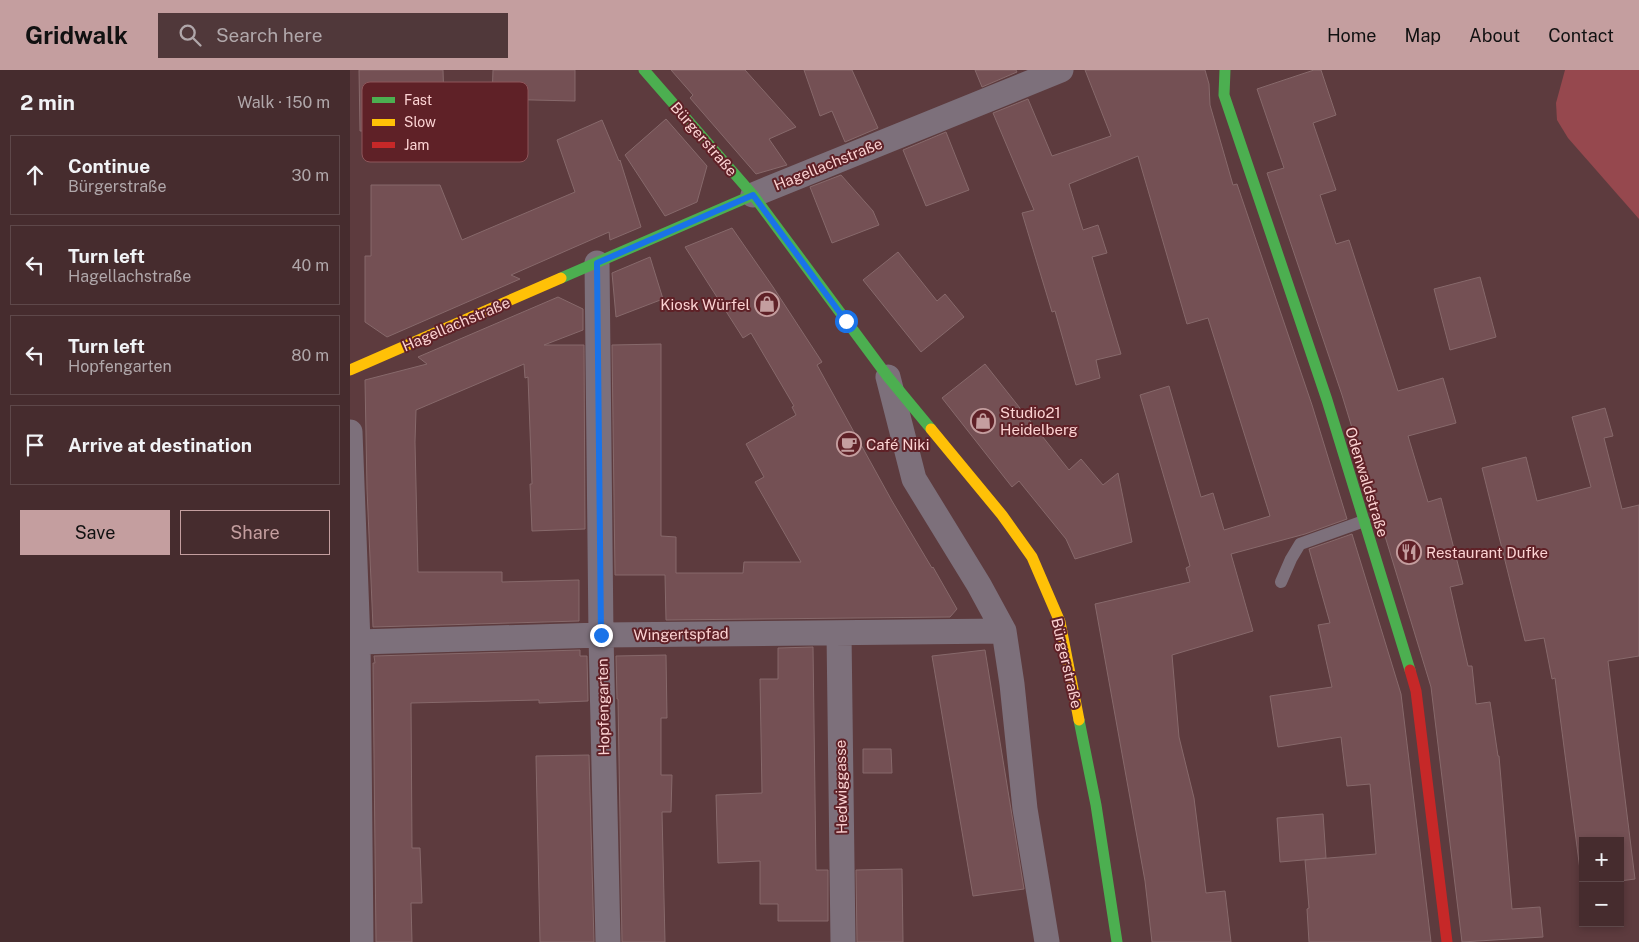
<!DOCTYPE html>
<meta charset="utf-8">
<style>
:root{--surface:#462c2e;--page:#50383a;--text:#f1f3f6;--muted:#b0a7aa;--line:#5e484a;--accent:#c49e9f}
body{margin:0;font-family:"Public Sans",sans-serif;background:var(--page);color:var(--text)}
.controls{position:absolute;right:15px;bottom:15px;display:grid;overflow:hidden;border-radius:0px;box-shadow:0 2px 8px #0003}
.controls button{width:45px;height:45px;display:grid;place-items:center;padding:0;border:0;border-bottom:1px solid var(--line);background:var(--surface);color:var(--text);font:25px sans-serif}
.stop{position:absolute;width:15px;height:15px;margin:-11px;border:4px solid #1a73e8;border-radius:50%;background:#fff}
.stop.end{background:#1a73e8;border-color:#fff;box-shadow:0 1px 5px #0008}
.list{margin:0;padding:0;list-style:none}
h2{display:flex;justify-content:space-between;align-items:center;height:65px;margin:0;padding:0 20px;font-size:21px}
h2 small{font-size:16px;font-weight:400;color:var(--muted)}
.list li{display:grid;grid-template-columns:32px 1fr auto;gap:15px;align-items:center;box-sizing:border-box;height:80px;margin:0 10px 10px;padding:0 10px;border:1px solid var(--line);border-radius:0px}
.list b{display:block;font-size:19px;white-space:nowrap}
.list p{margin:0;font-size:16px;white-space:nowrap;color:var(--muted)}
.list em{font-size:16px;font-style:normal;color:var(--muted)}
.actions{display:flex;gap:10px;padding:15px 20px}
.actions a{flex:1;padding:11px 0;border:1px solid var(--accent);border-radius:0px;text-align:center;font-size:18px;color:var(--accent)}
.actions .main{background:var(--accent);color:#111}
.icon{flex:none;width:28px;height:28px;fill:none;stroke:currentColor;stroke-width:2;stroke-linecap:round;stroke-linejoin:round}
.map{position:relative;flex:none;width:1289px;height:872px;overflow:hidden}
header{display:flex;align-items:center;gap:30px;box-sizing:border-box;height:70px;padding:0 25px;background:var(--accent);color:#111}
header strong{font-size:24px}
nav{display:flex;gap:28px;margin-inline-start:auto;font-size:18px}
.search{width:350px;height:45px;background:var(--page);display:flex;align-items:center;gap:12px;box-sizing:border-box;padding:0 18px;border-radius:0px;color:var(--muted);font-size:19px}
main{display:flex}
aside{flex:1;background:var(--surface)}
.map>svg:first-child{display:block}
</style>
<header>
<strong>Gridwalk</strong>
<div class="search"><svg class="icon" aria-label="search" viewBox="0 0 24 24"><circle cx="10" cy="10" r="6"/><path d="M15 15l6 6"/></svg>Search here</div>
<nav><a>Home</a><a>Map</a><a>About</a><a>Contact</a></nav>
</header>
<main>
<aside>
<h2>2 min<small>Walk · 150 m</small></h2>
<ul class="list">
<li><svg class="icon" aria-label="ahead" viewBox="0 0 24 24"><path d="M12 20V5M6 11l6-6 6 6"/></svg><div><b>Continue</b><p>Bürgerstraße</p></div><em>30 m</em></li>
<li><svg class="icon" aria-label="left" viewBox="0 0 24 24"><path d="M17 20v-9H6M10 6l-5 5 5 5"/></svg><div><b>Turn left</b><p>Hagellachstraße</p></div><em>40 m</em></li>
<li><svg class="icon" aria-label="left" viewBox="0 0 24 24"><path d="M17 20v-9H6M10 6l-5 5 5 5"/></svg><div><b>Turn left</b><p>Hopfengarten</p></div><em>80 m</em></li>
<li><svg class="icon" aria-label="arrive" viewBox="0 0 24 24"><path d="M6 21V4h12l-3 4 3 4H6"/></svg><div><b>Arrive at destination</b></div></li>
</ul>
<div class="actions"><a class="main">Save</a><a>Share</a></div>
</aside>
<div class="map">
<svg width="1289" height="872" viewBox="0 0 1289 872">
<rect width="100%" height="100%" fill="#5d3b3e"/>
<path fill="#96484e" d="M1215,0H1289V149L1218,68L1207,50L1206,33Z"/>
<path fill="#745054" stroke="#87696b" d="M9,0H93L94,32L50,33L51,61H10Z
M143,0H225V31L142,29Z
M321,0H395L446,57L419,69L437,95L406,104L340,28L343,25Z
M454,0H502L528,58L495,72L482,41L470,46Z
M625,0H666L667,2L632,17Z
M735,0H855L859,14L860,35L883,115L887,114L962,335L997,449L955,464L881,484L903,561L822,585L829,667L844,728L856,823L875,821L881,872H802L795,811L745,534L840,512L836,498L840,496L790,325L819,316L851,427L863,423L874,460L920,446L858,248L837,254L788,86L719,114L733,160L748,155L757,183L742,187L771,284L746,290L750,308L726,315L705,241L702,242L672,143L684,140L643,43L678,29L702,86L761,66Z
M964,0H971L986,45L963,53L986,120L970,125L986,174L999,170L1048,321L1093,308L1106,353L1058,366L1078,432L1091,428L1113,514L1100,517L1118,596H1122L1126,634L1140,632L1148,686H1149L1162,839L1190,837L1193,867L1112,872L1081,617L992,325L917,103L934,98L907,19Z
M316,49L357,96L347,132L315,146L275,85Z
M252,50L269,91L270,90L291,157L260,170L259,162L227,176L161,205L170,209L37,267L15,252V186H21V115H90L112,170L225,122L207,70Z
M596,62L619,120L576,136L553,80Z
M491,105L523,141L529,155L482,173L460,117Z
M382,158L423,217L472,292L467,295L542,431L582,498L583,497L607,539L600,547L316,550L315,505H265L262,275L311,274V466L326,467V503H393L394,492H451L405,412L414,407L396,374L446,345L442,337L444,336L401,263L393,268L335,177Z
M548,182L587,231L595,224L614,247L571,282L513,210Z
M300,187L313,229L266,247L262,203Z
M1130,207L1146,267L1100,280L1084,219Z
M208,227L233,239V260L194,275H234L235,459L182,461L180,414H182L178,307L175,308L174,294L66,340L65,372L68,502H152V512L229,510V551L23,557L17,419L15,310L77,294L68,287Z
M635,294L719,400L731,389L753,415L768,403L782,472L725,489L716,469L669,411L662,417L592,328Z
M1255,338L1263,366L1254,368L1272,439L1289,435V586L1258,591L1285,809L1270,811V771H1233L1232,815L1205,608L1202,609L1194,568L1175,571L1132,398L1176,387L1187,431L1241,417L1222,347Z
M1002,464L1051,624L1081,872H959L957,839L959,838L955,790L1026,784L1020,714L997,716L991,667L928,677L920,626L982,617L968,555L980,553L959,479Z
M463,577L466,800H478V851H428V834H410V791L368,793L366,725L412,723L410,609H428V578Z
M230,580V586H237L238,631L189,633V630L61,633L62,778H70L72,833H61L62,872H26L23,593H25L24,586Z
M635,580L674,819L623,826L582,586Z
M316,585L317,648H311V705H322L321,742H312L315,872H272L268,629H267L266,586Z
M513,679H541L542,703H513Z
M239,685L244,872H190L186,686Z
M973,744L976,788L930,792L927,748Z
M552,799L553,872H507L506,800Z"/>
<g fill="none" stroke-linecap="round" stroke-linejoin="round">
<path stroke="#7d707b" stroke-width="12" d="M931,512L941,489L950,474L1014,451"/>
<path stroke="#7d707b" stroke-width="25" d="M403,125L711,0
M247,193L251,565L258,872
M538,307L564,409L629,515L654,561L662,614L675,739L697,872
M0,362L8,572L11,872
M489,563L493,872
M8,572L251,565L654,561"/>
<path stroke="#4caf50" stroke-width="11" d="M294,0L403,125L538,307L581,359
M875,0L874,25L977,330L1060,600
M211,208L403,125
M729,650L746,735L767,872"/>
<path stroke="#ffc107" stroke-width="11" d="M0,300L211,208
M581,359L652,445L682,487L710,552L729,650"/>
<path stroke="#c62828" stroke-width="11" d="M1060,600L1066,621L1097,872"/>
</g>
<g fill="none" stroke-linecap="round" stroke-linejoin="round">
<path stroke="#1a73e8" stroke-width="6" d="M251,565L247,193L403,125L496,251"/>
</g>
<defs>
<symbol id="shop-ring" viewBox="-11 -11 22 22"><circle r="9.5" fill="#5f2127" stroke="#c49e9f" stroke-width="1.5"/><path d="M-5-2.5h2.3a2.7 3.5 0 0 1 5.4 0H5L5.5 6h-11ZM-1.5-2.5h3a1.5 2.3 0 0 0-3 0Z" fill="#c49e9f"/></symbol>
<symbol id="cafe-ring" viewBox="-11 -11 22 22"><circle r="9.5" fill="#5f2127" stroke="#c49e9f" stroke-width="1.5"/><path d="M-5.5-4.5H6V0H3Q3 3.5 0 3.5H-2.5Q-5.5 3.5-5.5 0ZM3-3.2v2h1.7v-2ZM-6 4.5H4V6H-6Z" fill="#c49e9f"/></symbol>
<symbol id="restaurant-ring" viewBox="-11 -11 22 22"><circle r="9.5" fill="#5f2127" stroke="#c49e9f" stroke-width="1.5"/><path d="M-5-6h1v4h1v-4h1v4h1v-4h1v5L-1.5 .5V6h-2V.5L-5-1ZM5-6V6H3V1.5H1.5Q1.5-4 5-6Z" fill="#c49e9f"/></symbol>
</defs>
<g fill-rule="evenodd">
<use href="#shop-ring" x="403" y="220" width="28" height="28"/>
<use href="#shop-ring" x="619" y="337" width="28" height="28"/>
<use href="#cafe-ring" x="485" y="360" width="28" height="28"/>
<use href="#restaurant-ring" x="1045" y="468" width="28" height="28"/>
</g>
<g text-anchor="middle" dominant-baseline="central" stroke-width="4" stroke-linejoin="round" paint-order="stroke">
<g font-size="15" fill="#fcd3d3" stroke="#5f2127">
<text transform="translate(354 69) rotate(49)">Bürgerstraße</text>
<text transform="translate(478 94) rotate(-22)">Hagellachstraße</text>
<text transform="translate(106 254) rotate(-23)">Hagellachstraße</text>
<text transform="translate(1017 412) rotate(73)">Odenwaldstraße</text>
<text transform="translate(331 564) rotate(-1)">Wingertspfad</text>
<text transform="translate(717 593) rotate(77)">Bürgerstraße</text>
<text transform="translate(253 637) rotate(-91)">Hopfengarten</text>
<text transform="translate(491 717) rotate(-91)">Hedwiggasse</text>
</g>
<g font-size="15" fill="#fcd3d3" stroke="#5f2127" text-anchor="start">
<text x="400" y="234" text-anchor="end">Kiosk Würfel</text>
<text x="650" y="342">Studio21<tspan x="650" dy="17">Heidelberg</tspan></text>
<text x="516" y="374">Café Niki</text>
<text x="1076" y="482">Restaurant Dufke</text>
</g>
</g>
<rect x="12" y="12" width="166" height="80" rx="8" fill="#5f2127" stroke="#8e565b" stroke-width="1"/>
<rect x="22" y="27" width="23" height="6" fill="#4caf50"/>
<rect x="22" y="49" width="23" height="7" fill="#ffc107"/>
<rect x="22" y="72" width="23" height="6" fill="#c62828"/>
<g font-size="14" fill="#fcd3d3">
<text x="54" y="35">Fast</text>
<text x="54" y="57">Slow</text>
<text x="54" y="80">Jam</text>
</g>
</svg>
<div class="controls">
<button>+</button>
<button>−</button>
</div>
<div class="stop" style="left:496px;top:251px"></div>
<div class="stop end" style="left:251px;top:565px"></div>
</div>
</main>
